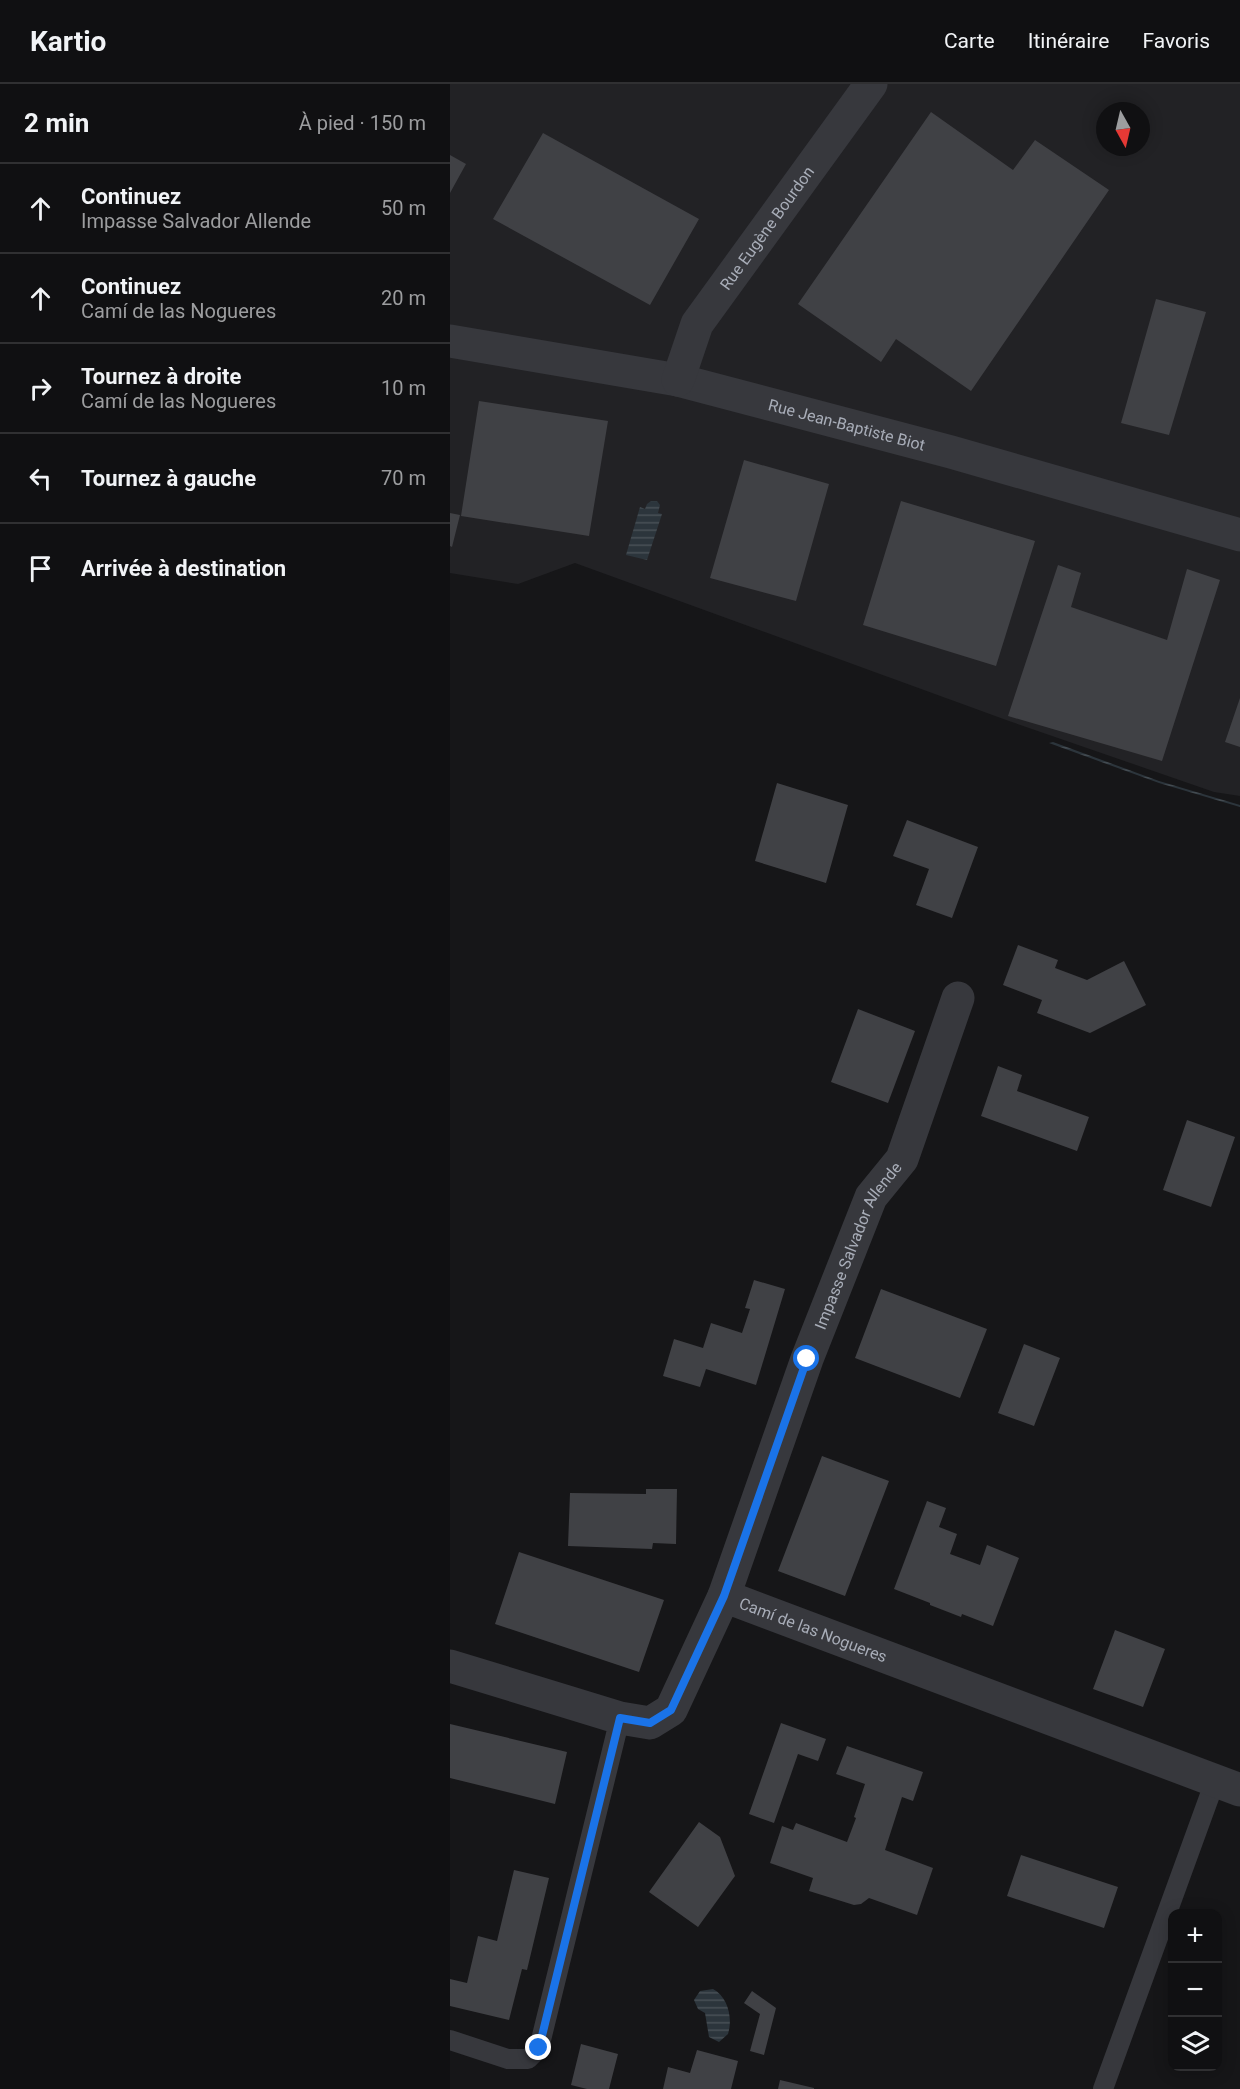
<!DOCTYPE html>
<html lang="fr">
<meta charset="utf-8">
<style>
:root{--surface:#101012;--page:#19191b;--text:#f1f3f6;--muted:#9c9d9f;--line:#303032}
body{margin:0;font-family:Roboto,sans-serif;background:var(--page);color:var(--text)}
.controls{position:absolute;right:18px;bottom:18px;display:grid;overflow:hidden;border-radius:12px;box-shadow:0 3px 15px #0003}
.controls button{width:54px;height:54px;display:grid;place-items:center;padding:0;border:0;border-bottom:2px solid var(--line);background:var(--surface);color:var(--text);font:30px sans-serif}
.compass{position:absolute;left:646px;top:18px;width:54px;height:54px;border-radius:50%;background:var(--surface);box-shadow:0 3px 15px #0003;rotate:172deg}
.stop{position:absolute;width:18px;height:18px;margin:-14px;border:4px solid #1a73e8;border-radius:50%;background:#fff}
.stop.end{background:#1a73e8;border-color:#fff;box-shadow:0 2px 6px #0008}
.list{margin:0;padding:0;list-style:none}
h2{display:flex;justify-content:space-between;align-items:center;height:78px;margin:0;padding:0 24px;font-size:26px}
h2 small{font-size:20px;font-weight:400;color:var(--muted)}
.list li{display:grid;grid-template-columns:39px 1fr auto;gap:18px;align-items:center;box-sizing:border-box;height:90px;padding:0 24px;border-top:2px solid var(--line)}
.list b{display:block;font-size:22px;white-space:nowrap}
.list p{margin:0;font-size:20px;white-space:nowrap;color:var(--muted)}
.list em{font-size:20px;font-style:normal;color:var(--muted)}
.icon{flex:none;width:33px;height:33px;fill:none;stroke:currentColor;stroke-width:2;stroke-linecap:round;stroke-linejoin:round}
.map{position:relative;flex:none;width:790px;height:2005px;overflow:hidden}
header{display:flex;align-items:center;gap:36px;box-sizing:border-box;height:84px;padding:0 30px;background:var(--surface);border-bottom:2px solid var(--line)}
header strong{font-size:28px}
nav{display:flex;gap:33px;margin-inline-start:auto;font-size:21px}
main{display:flex}
aside{flex:1;background:var(--surface)}
.map>svg:first-child{display:block}
</style>
<header>
<strong>Kartio</strong>
<nav><a>Carte</a><a>Itinéraire</a><a>Favoris</a></nav>
</header>
<main>
<aside>
<h2>2 min<small>À pied · 150 m</small></h2>
<ul class="list">
<li><svg class="icon" aria-label="ahead" viewBox="0 0 24 24"><path d="M12 20V5M6 11l6-6 6 6"/></svg><div><b>Continuez</b><p>Impasse Salvador Allende</p></div><em>50 m</em></li>
<li><svg class="icon" aria-label="ahead" viewBox="0 0 24 24"><path d="M12 20V5M6 11l6-6 6 6"/></svg><div><b>Continuez</b><p>Camí de las Nogueres</p></div><em>20 m</em></li>
<li><svg class="icon" aria-label="right" viewBox="0 0 24 24"><path d="M7 20v-9h11M14 6l5 5-5 5"/></svg><div><b>Tournez à droite</b><p>Camí de las Nogueres</p></div><em>10 m</em></li>
<li><svg class="icon" aria-label="left" viewBox="0 0 24 24"><path d="M17 20v-9H6M10 6l-5 5 5 5"/></svg><div><b>Tournez à gauche</b></div><em>70 m</em></li>
<li><svg class="icon" aria-label="arrive" viewBox="0 0 24 24"><path d="M6 21V4h12l-3 4 3 4H6"/></svg><div><b>Arrivée à destination</b></div></li>
</ul>
</aside>
<div class="map">
<svg width="790" height="2005" viewBox="0 0 790 2005">
<defs>
<pattern id="water-rules" width="6" height="5" patternUnits="userSpaceOnUse" patternTransform="scale(1.5)"><rect width="6" height="5" fill="#2c353c"/><path d="M0 2.5h6" fill="none" stroke="#485056"/></pattern>
</defs>
<rect width="100%" height="100%" fill="#161618"/>
<path fill="#222225" fill-rule="evenodd" d="M0,0H790V712L764,708L559,637L125,479L68,500L0,489ZM655,27H691V63H655Z"/>
<path fill="url(#water-rules)" d="M201,417H207L210,421L208,429L212,430L197,476L176,471L190,423L195,425L197,420Z
M603,658L709,697L790,721V723L709,699L599,659Z
M263,1905C278,1913 283,1934 278,1950L269,1958L259,1953L255,1929L248,1925L244,1916L250,1907Z"/>
<path fill="#404145" d="M481,28L563,86L585,56L659,106L521,307L446,255L431,278L348,220Z
M93,49L249,135L200,221L43,135Z
M0,71L16,80L0,109Z
M706,215L756,228L719,351L671,339Z
M29,317L158,337L139,452L11,432Z
M294,376L379,400L346,517L260,494Z
M451,417L585,457L546,582L413,541Z
M0,429L10,431L2,463L0,462Z
M608,481L631,489L621,523L717,556L737,485L770,496L712,677L558,632Z
M790,614V663L775,658Z
M327,699L398,721L376,799L305,777Z
M457,736L528,763L502,834L466,821L479,785L443,772Z
M568,861L608,876L605,884L637,896L674,877L696,921L640,949L587,929L592,916L553,901Z
M408,925L465,947L438,1019L381,998Z
M548,982L572,991L567,1007L639,1033L627,1067L531,1032Z
M737,1036L785,1053L761,1123L713,1106Z
M304,1196L335,1205L306,1301L256,1285L250,1303L213,1292L224,1255L253,1264L261,1239L292,1249L300,1225L295,1224Z
M431,1205L537,1245L510,1314L405,1274Z
M574,1260L610,1274L584,1342L548,1329Z
M372,1372L439,1397L395,1512L328,1487Z
M196,1405H227L226,1460L203,1459L202,1465L118,1462L120,1409L196,1410Z
M477,1417L496,1424L489,1443L507,1450L500,1470L530,1481L537,1461L569,1474L543,1542L512,1530L511,1533L480,1521V1519L444,1505Z
M69,1468L214,1516L189,1588L45,1540Z
M665,1546L715,1565L693,1623L643,1605Z
M331,1639L376,1655L368,1677L348,1670L324,1739L299,1730Z
M0,1640L117,1668L105,1720L0,1694Z
M397,1662L473,1688L463,1717L452,1713L435,1766L483,1784L467,1831L419,1814L411,1820L404,1821L359,1807L363,1794L320,1779L332,1742L343,1746L346,1739L397,1758L406,1734L404,1733L415,1700L386,1690Z
M249,1738L270,1753L285,1792L248,1843L199,1808Z
M571,1771L668,1803L654,1844L557,1812Z
M64,1786L99,1794L77,1886L72,1885L59,1936L0,1922V1895L17,1899L28,1852L47,1857Z
M302,1907L326,1924L314,1971L300,1967L310,1930L294,1919Z
M131,1960L168,1970L159,2005H137L121,2001Z
M247,1966L288,1977L281,2005H213L218,1983L240,1989Z
M330,1996L364,2004V2005H328Z"/>
<g fill="none" stroke-linecap="round" stroke-linejoin="round">
<path stroke="#37383d" stroke-width="20" d="M0,1956L58,1975H78L89,1964L170,1634
M653,2005L765,1697"/>
<g stroke="#37383d" stroke-width="33">
<path id="s1" d="M0,257L228,296L501,368L790,451"/>
<path id="s2" d="M228,296L247,240L421,0"/>
<path id="s3" d="M274,1512L357,1275L421,1113L452,1075L508,914"/>
<path id="s4" d="M0,1582L170,1634L200,1639L221,1626L274,1512L790,1706"/>
</g>
</g>
<g fill="none" stroke-linecap="round" stroke-linejoin="round">
<path stroke="#1a73e8" stroke-width="8" d="M89,1964L170,1634L200,1639L221,1626L274,1512L357,1275"/>
</g>
<g text-anchor="middle" dominant-baseline="central" stroke-width="4.5" stroke-linejoin="round" paint-order="stroke">
<g font-size="16" fill="#a8adb8" stroke="#111113">
<text stroke="none"><textPath href="#s2" startOffset="178">Rue Eugène Bourdon</textPath></text>
<text stroke="none"><textPath href="#s1" startOffset="406">Rue Jean-Baptiste Biot</textPath></text>
<text stroke="none"><textPath href="#s3" startOffset="376">Impasse Salvador Allende</textPath></text>
<text stroke="none"><textPath href="#s4" startOffset="454">Camí de las Nogueres</textPath></text>
</g>
</g>
</svg>
<div class="controls">
<button>+</button>
<button>−</button>
<button><svg class="icon" aria-label="layers" viewBox="0 0 24 24"><path d="M12 4l9 5-9 5-9-5zM3 14l9 5 9-5"/></svg></button>
</div>
<svg class="compass" viewBox="-18 -18 36 36"><path d="M0-13l5 13h-10z" fill="#e53935"/><path d="M0 13l5-13h-10z" fill="#9c9d9f"/></svg>
<div class="stop" style="left:357px;top:1275px"></div>
<div class="stop end" style="left:89px;top:1964px"></div>
</div>
</main>
